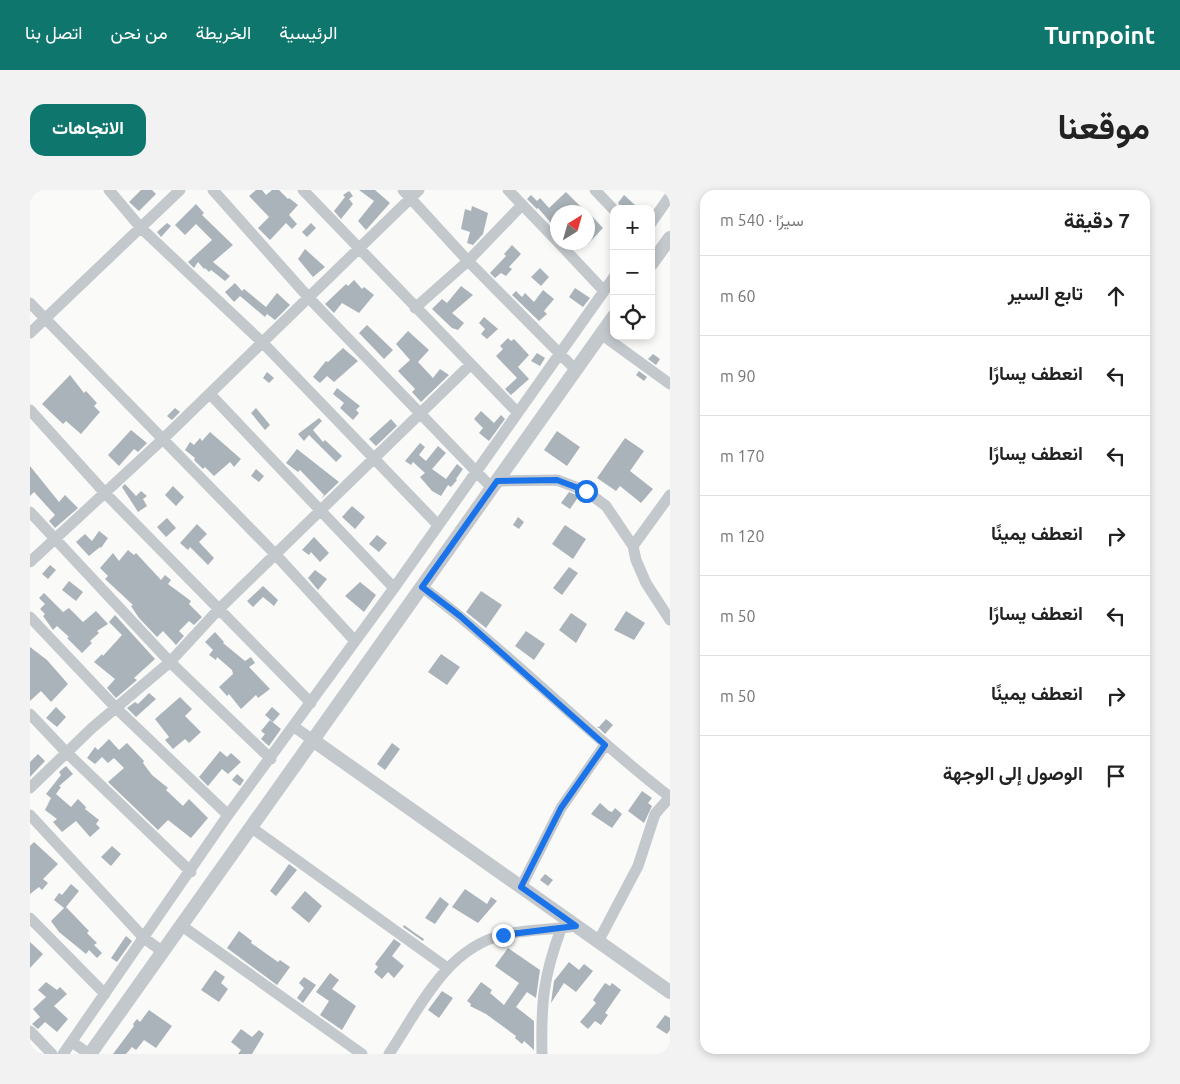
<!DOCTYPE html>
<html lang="ar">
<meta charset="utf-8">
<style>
:root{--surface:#fff;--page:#f2f2f2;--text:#222;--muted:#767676;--line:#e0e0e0;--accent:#0f766e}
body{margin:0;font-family:Ubuntu,Vazirmatn,sans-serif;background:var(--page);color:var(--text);direction:rtl}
.controls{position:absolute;right:15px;top:15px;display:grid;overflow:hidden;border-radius:10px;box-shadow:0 2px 8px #0003}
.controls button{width:45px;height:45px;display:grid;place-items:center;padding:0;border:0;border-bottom:1px solid var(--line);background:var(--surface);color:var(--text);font:25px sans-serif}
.compass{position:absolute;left:520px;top:15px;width:45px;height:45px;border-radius:50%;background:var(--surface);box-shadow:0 2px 8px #0003;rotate:37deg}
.stop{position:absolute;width:15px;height:15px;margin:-11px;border:4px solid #1a73e8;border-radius:50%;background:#fff}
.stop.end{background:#1a73e8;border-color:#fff;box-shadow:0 1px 5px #0008}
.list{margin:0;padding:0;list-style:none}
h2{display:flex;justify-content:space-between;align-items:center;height:65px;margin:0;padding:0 20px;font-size:21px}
h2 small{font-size:16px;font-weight:400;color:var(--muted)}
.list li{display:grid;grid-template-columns:32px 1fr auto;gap:15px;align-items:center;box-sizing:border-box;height:80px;padding:0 20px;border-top:1px solid var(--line)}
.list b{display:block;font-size:19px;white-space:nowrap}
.list em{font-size:16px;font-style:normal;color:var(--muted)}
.icon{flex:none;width:28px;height:28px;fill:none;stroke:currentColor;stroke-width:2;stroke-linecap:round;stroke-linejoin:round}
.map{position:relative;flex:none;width:640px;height:864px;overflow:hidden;direction:ltr;border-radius:15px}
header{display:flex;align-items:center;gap:30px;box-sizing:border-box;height:70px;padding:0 25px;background:var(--accent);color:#fff}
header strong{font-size:24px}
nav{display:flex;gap:28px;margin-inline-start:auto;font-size:18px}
.intro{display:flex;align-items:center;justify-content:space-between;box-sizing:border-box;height:120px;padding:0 30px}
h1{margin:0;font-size:35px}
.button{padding:12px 22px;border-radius:15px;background:var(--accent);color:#fff;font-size:18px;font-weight:700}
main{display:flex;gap:30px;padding:0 30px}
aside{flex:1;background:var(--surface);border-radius:15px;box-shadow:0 2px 8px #0003}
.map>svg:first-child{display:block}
</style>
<header>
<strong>Turnpoint</strong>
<nav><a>الرئيسية</a><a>الخريطة</a><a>من نحن</a><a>اتصل بنا</a></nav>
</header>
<div class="intro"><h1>موقعنا</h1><a class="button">الاتجاهات</a></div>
<main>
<aside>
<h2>7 دقيقة<small>سيرًا · 540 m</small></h2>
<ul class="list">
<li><svg class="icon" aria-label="ahead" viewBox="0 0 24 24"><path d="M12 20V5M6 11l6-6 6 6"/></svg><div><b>تابع السير</b></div><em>60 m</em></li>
<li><svg class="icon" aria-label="left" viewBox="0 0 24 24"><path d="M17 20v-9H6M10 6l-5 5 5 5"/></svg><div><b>انعطف يسارًا</b></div><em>90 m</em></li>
<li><svg class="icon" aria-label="left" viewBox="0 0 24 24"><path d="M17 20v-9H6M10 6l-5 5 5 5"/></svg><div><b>انعطف يسارًا</b></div><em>170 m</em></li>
<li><svg class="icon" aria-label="right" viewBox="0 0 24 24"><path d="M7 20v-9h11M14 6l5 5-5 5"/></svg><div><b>انعطف يمينًا</b></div><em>120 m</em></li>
<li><svg class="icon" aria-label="left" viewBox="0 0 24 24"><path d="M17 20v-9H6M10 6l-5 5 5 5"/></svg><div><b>انعطف يسارًا</b></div><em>50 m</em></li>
<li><svg class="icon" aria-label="right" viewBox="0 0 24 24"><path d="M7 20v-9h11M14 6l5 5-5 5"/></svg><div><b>انعطف يمينًا</b></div><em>50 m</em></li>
<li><svg class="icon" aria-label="arrive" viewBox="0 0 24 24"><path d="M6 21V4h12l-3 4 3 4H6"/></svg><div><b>الوصول إلى الوجهة</b></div></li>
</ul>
</aside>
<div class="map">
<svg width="640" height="864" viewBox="0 0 640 864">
<rect width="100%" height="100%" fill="#fafaf8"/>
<path fill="#aab3b9" d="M111,0H122L126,4L109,21L99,12Z
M226,0H232L236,5L242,0H249L258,9L259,8L268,15L259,25L267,34L262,39L256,33L240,50L228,38L239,27L219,6Z
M329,0H345L360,13L336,40L328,31L344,11Z
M319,1L323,6L319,9L323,14L311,29L304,21L315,7L313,5Z
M536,2L556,22H528V41L508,18L507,19L497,9L501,5L507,11L510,8L519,18Z
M594,5L605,15L602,19H592L588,13Z
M166,14L174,23L172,25L203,55L183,72L200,86L195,91L181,80L179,82L175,78L174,79L168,72L164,78L158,72L182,50L166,34L155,45L145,35Z
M442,16L458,23L453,44L443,55L437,53L440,42L431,39L435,19L441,21Z
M558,22L573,38L558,54Z
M137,33L141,36L131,47L127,42Z
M281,33L286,38L277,47L272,42Z
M482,55L491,64L479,77L482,79L476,86L471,83L465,88L460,83L476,66L474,64Z
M275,59L295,77L283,87L268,69Z
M510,78L519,87L511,96L501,87Z
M324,90L332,99L334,97L344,105L329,123L312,113L304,123L295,114L316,94L318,96Z
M205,93L212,101L214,99L236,117L247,103L260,115L245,130L237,124L235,127L210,106L204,112L195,102Z
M431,96L443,105L422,123L434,133L428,140L422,138L402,119L412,109L417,113Z
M545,98L560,108L553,117L539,107Z
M513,100L524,109L514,121L517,124L509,131L482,105L486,101L492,107L495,103L504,112Z
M454,127L468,139L457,149L451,144L455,139L449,133Z
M337,135L363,160L354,169L329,143Z
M378,141L399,160L388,172L403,188L410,179L419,185L391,212L382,202L385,199L387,201L368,181L380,170L366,154Z
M478,148L481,151L484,149L499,165L488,177L499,189L481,205L475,199L487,188L466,166L473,159L470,156Z
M313,158L328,171L304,192L297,186L290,193L283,187L296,171L298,172Z
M507,163L515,168L510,176L501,171Z
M623,164L630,169L626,175L618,169Z
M609,181L617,187L614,191L606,185Z
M237,182L244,188L239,193L233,188Z
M40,185L54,203L56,201L67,213L64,216L70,222L51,244L36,231L33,234L12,214Z
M307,198L330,216L326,220L329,223L323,230L310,218L314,213L303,204Z
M145,218L150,222L142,230L137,226Z
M226,218L240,235L235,240L221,223Z
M451,221L464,233L471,225L475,229L459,251L449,243L453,238L444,229Z
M289,228L292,231L283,240L293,252L295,250L312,266L306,272L279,245L274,251L268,244Z
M361,229L367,236L346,256L339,249Z
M101,240L117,253L108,262L104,259L89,276L78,265Z
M527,241L550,257L537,276L514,260Z
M180,242L211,269L204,277L200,272L184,286L175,277L173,279L164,270L165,268L155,260L160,252L164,255L170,248L172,251Z
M595,248L614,261L600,281L623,299L611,313L590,296L586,301L567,288Z
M390,253L395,257L389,265L396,271L408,256L416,263L402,279L416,289L427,274L433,279L426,289L427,290L421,297L418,295L411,306L402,301L390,287L395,283L383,272L381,275L375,271Z
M267,259L309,292L291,309L294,305L270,280L268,282L256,273Z
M0,276L29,312L35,305L48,318L25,338L19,331L25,325L4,302L0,306Z
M226,279L234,286L229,292L221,286Z
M95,294L106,306L111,301L117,306L113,309L117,316L108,322L92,297Z
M143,296L154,307L146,316L135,305Z
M539,302L549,306L540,319L531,313Z
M322,316L335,327L325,339L312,327Z
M488,327L494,332L489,339L483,335Z
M137,328L146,338L136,347L127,337Z
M167,334L177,344L169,352L184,368L178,375L160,357L158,360L150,353Z
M535,335L556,349L543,369L522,354Z
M69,341L78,348L71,358L70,357L59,366L46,352L55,344L62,351Z
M347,345L357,353L349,362L339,354Z
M284,347L299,363L290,372L281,362L279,365L272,360Z
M98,360L104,365L106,363L131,390L135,385L141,390L138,394L161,411L159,414L172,427L164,435L159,431L149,441L154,446L146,455L133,441L127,447L109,428L101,416L103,415L75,389L78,386L70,378L83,363L89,371Z
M20,375L26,380L18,389L12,384Z
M539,377L548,383L532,405L523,398Z
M285,380L297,389L288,400L278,388Z
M39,391L53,402L46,411L32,400Z
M330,392L346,405L334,422L315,406Z
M233,396L248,410L244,416L233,407L223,417L217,411Z
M451,401L472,415L456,438L436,422Z
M14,403L33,422L39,418L53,432L66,421L78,434L67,441L69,443L60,451L62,453L52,463L37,448L39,447L27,436L23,440L13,426L15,424L10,419L15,414L9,408Z
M596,421L615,433L604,450L584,440Z
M541,423L557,434L546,453L529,440Z
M85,425L125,469L104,488L107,490L86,508L77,498L85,489L64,472L72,464L73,466L92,445L79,432Z
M496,441L515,454L504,470L485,456Z
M185,442L194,452L193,453L215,471L221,467L225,473L219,477L240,499L228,508L226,505L211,519L199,504L197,506L189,497L203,484L202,480L187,467L186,470L179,465L183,460L175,452Z
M0,457L17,470L38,494L21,512L11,501L0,511Z
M411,464L430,477L417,495L398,482Z
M119,503L126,509L106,527L97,518L105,512L108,514Z
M150,507L162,519L155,526L171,542L159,553L155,549L143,559L135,550L139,547L125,529Z
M26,517L36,527L27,537L16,528Z
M242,517L250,524L243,532L235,525Z
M576,529L583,535L575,544L567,536L568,538Z
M240,530L251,539L239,556L231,549L235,544L231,541Z
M79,549L89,560L97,553L114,571L113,573L122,585L138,598L136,600L153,616L159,609L178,628L161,648L138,630L128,640L78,592L94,578L84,568L78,573L72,567L65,574L57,568L65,557L68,560Z
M362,553L370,559L355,580L347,574Z
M190,561L197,567L201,563L211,572L198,584L192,579L178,596L169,587Z
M8,564L15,571L0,587V572Z
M36,576L43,584L29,596L31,597L26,604L41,617L48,609L56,617L55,619L69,630L66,634L70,638L60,647L46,631L32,642L23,632L27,629L15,620L21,608L16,604L31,585L29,582Z
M207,584L214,590L210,596L202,590Z
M612,601L622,608L618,613L622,616L614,633L598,621Z
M570,613L579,621L582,622L585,618L592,624L582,638L561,624Z
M4,652L28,674L13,689L18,693L12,700L9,697L0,704V656Z
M82,656L91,664L81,676L71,667Z
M259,674L267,680L246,706L240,701Z
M515,684L523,690L518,696L510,690Z
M41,694L49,701L36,717L59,741L57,743L67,753L64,755L72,763L67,768L59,760L56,764L29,742L21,731L34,718L24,710L29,703L32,705Z
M435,699L457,714L461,707L467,711L448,733L422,717Z
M275,701L292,716L279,733L261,718Z
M410,707L419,714L405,734L395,728Z
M374,735L385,743L394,749L393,751L373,737Z
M209,741L222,751L221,753L248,772L250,770L260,777L247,795L197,758Z
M96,746L102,751L87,772L81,768Z
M364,749L371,754L362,766L374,776L364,788L358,782L352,789L344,782L348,777L345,774Z
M0,752L13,764L0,778Z
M478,758L510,780L506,808L497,802L486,817L504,831V860L494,851L492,854L485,848L486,846L456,824L440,816L441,814L437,811L451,792L462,800L460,803L474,815L489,793L465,776Z
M539,772L549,780L554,774L563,781L546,802L534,793L521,813L524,791Z
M185,780L195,787L191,793L198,799L189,812L171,800Z
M300,783L309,790L302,799L326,816L312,840L290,825L299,811L286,802Z
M274,787L286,795L273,813L267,808L274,798L269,793Z
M16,792L27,800L30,797L37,804L24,816L38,829L27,842L15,832L8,839L2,834L10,827L3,819L16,807L8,800Z
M575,793L580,796L582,793L591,800L575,823L578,825L571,835L565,831L558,839L550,832L566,813L563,810Z
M412,801L423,808L409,828L398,820Z
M119,820L142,836L126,858L114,850L106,860L102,857L96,864H83L104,836L103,834L107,829L110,832Z
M635,825L640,828V840L637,844L626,837Z
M211,839L222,847L229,840L234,844L222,864H208L211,860L201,852Z"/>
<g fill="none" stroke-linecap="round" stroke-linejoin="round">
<path stroke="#c3c8cc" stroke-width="11" d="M79,0L111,38L233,153L408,335
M183,0L279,108L462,298
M273,0L488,223
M373,0L438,71L545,179
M478,0L528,52
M565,0L584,20
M621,33L640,6
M528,52L574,101
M0,113L245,364L325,451
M385,118L438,71L492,15
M0,143L150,0
M571,144L640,194
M180,204L364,398
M0,220L75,303L281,513
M467,291L527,290L556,301L576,316L603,356L606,370L616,393L640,430
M0,322L140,472L241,569
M603,356L640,305
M0,372L133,249L389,0
M392,397C479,462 554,541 640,607
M0,427L87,519L198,625
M0,524L36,562L161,682
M263,536L284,551
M0,598L62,538L140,472L188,420L440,175
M0,625L114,748L133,762
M222,638L416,777
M491,697L531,618L575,555
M0,728L75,804
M152,736L332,864
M568,752L608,676L625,624L640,607
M0,841L22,864
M42,852L59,864
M33,864L198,625L364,398L584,87
M359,864C389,819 416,758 473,745C496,739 522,740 546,736
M512,864C511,813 513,787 531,739"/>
<path stroke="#c3c8cc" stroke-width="14" d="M621,74L640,48
M284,551L640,802
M60,864L584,126"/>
</g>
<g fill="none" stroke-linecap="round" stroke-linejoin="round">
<path stroke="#1a73e8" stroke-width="6" d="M473,745L546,736L491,697L531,618L575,555L430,426L392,397L467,291L527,290L556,301"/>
</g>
</svg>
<div class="controls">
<button>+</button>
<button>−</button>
<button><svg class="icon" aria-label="locate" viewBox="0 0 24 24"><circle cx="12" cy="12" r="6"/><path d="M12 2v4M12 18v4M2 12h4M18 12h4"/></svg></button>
</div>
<svg class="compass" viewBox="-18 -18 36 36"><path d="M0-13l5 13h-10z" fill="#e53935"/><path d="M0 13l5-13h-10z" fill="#767676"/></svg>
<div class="stop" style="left:556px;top:301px"></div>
<div class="stop end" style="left:473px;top:745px"></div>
</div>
</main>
